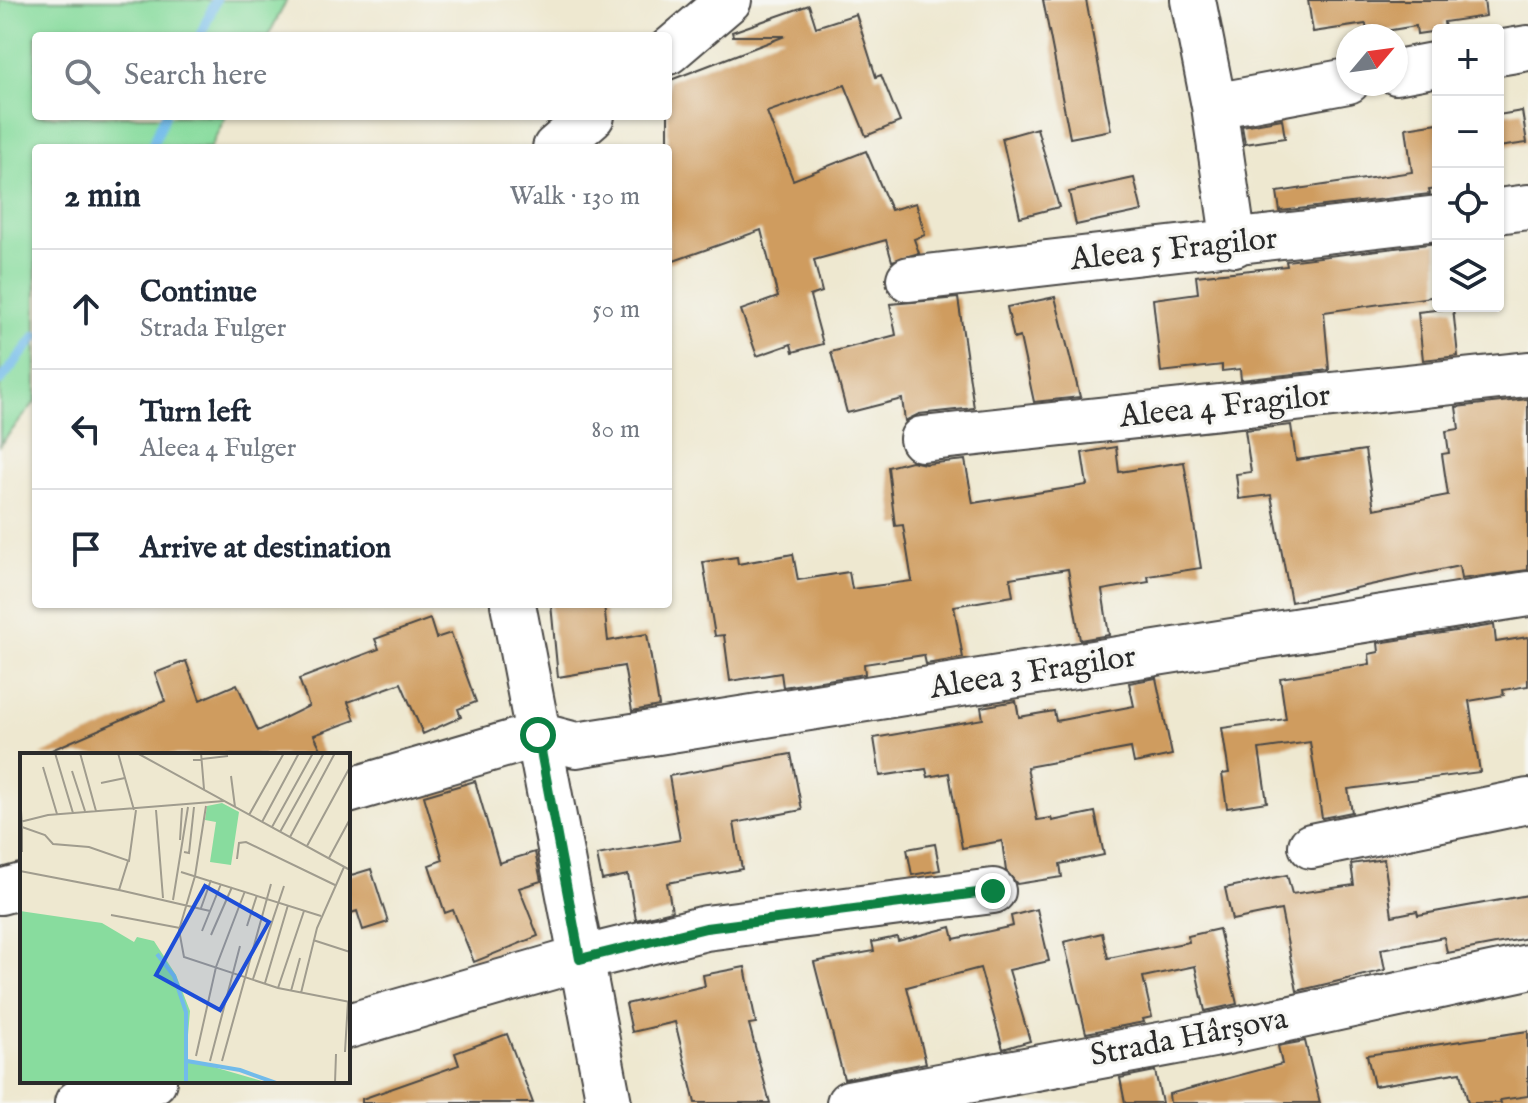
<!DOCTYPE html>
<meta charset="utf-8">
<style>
:root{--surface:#fff;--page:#f2f2f3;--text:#1f2937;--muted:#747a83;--line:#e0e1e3}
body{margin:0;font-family:"IM FELL English",serif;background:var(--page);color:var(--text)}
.controls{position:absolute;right:24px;top:24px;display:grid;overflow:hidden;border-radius:8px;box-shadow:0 2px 6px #0004}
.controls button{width:72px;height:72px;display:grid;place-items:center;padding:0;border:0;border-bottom:2px solid var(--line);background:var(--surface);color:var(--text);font:40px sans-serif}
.compass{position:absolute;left:1336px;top:24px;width:72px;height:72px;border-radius:50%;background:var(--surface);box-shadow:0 2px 6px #0004;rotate:61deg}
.stop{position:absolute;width:24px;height:24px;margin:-18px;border:6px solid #0b8043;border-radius:50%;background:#fff}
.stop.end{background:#0b8043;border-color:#fff;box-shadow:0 2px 8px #0008}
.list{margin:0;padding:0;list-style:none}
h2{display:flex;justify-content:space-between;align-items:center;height:104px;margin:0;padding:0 32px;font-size:34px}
h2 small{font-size:26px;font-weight:400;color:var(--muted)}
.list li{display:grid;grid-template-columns:52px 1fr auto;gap:24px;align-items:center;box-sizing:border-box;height:120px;padding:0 32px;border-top:2px solid var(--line)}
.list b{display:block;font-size:30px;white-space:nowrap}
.list p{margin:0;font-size:26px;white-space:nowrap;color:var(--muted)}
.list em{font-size:26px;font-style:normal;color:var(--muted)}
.icon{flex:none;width:44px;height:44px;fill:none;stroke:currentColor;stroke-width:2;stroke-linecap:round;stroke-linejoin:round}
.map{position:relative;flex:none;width:1528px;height:1103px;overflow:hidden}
.search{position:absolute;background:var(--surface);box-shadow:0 2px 6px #0004;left:32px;top:32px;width:640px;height:88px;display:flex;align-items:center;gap:20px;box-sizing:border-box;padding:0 28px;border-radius:8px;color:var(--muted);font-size:30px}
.panel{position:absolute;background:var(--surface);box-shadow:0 2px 6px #0004;left:32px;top:144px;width:640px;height:464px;border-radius:8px}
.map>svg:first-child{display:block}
</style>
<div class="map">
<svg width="1528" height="1103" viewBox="0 0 1528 1103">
<rect width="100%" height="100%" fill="#f6f6f2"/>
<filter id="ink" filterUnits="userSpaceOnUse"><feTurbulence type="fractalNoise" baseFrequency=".0125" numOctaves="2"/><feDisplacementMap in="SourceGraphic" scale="16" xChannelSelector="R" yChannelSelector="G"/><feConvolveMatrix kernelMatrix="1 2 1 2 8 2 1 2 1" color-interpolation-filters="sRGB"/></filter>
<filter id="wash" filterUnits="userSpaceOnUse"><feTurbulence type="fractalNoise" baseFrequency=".006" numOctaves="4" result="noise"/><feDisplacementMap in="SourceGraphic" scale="32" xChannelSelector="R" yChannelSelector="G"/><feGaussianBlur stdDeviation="1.8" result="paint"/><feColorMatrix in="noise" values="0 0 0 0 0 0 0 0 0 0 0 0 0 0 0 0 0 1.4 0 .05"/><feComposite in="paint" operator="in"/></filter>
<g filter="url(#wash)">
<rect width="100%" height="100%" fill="#eee8d0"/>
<path fill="#88dc9e" stroke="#5a8464" stroke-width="2" d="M0,0H287L268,36H36V116H226L210,148H36V401L0,445Z"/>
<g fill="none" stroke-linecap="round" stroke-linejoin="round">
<path stroke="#71bbea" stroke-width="10" d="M200,36L216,0
M151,148L165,116
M0,381L36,336"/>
</g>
<g id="blocks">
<path fill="#cf9c5e" d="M1043,0H1086L1111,130L1070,138Z
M1308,0H1484L1486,16L1444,22L1445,30L1417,34L1416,26L1367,34L1366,24L1313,32Z
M809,5L816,27L856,14L876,77L881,75L900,122L866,136L845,85L767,112L793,180L866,151L891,210L916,203L925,235L914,239L919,253L892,261L886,240L814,260L822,292L810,296L823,344L793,352L791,344L757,356L741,310L778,297L761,230L668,263V81L785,36H733L732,32Z
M1522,111L1527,143L1498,147V115Z
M1282,119L1285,138L1245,144L1242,126Z
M1438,123V189L1429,190L1430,194L1280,211L1277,192L1412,172L1406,128Z
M1037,128L1059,207L1020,217L1002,138Z
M1134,178L1142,211L1076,225L1069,192Z
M1437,243L1438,296L1324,312L1329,370L1241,380L1240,369L1222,371V365L1161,372L1153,299L1198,293L1196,276L1287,266L1286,261Z
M1055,297L1080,397L1034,402L1020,337L1014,339L1007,307Z
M958,298L974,408L919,414L905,421L902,399L847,413L831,352L896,335L890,304Z
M1453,308L1458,356L1423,360L1418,312Z
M1528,399V570L1461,579L1459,566L1291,602L1271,495L1239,499L1236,474L1251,472L1245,430L1291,425L1296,460L1365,450L1374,509L1448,495L1442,454L1449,453L1446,431L1459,429L1456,407Z
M1116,447L1119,472L1184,462L1201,568L1148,576L1149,582L1102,590L1109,635L1080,640L1068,569L1010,578L1013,596L954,606L963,658L926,664L924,655L864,664L865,674L783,687L781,673L730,681L724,635L715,636L703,562L737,557L738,564L793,554L798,580L849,572L852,589L912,581L903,525L895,526L888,467L911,461L925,464L965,460L973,503L1087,485L1082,453Z
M551,604H604L608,641L647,634L659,706L632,711L624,666L558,677Z
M430,619L436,638L451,633L476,702L458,709L461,717L423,734L401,683L348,702L355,720L314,735L324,755H40L165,701L155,673L186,661L200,700L237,684L258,731L309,706L299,679L379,649L375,639Z
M1494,625L1496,642L1528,637V686L1503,690L1504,695L1469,701L1480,772L1348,789L1352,812L1322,818L1310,742L1259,749L1267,802L1227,808L1222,774L1229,773L1222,728L1286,719L1280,678L1370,664L1369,654L1379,652L1378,643Z
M1156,678L1172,755L1134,763L1131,748L1027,767L1037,820L1051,818L1052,821L1095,812L1104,855L1060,864L1062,877L1017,884L1006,871L1002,841L962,848L949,773L928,777L926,769L880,776L874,738L983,719L981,707L1016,701L1019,717L1054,711L1056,721L1134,706L1129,683Z
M791,754L802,810L734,823L742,869L667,883L672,911L636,920L628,875L602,880L597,855L680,840L669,776Z
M475,781L499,863L535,852L541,881L519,888L538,936L474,962L453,910L445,913L429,865L443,860L424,796Z
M935,844L940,870L912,875L907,849Z
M1384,859L1392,916L1417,911L1418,915L1528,895V938L1447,953L1444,937L1381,949L1385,970L1297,991L1281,910L1232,920L1225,888L1287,875L1292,894L1354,885L1351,864Z
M371,869L388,922L363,930L357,911L348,914V876Z
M1037,909L1049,961L1009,970L1030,1041L1003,1049L980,968L907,987L926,1063L844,1079L814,962L874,951L872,942L897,937L898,941L951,927L954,939L1013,926L1011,916Z
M1219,929L1237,1004L1205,1011L1195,966L1143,977L1152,1017L1143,1019L1144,1022L1086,1033L1064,942L1102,933L1108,958L1189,942L1188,936Z
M745,967L756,1023L749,1024L770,1103H695L675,1022L632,1032L626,1004L705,986L703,975Z
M1528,1031V1096L1500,1100L1501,1103H1468L1461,1072L1374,1086L1367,1055Z
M507,1034L533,1103H362V1099L459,1065L455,1053Z
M1305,1041L1320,1103H1170L1169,1094L1282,1064L1278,1046Z
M1155,1071L1162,1103H1125L1120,1078Z"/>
</g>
</g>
<g filter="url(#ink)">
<use href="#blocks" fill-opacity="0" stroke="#484744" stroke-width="2"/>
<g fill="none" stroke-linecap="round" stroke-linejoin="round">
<defs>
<path id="minor" d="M1193,0L1214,106L1234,244
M668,52L729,0
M1498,53L1528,48
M1396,72L1438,64
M1214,106L1348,81
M555,148L592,116
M1498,211L1528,207
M909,279L1438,218
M922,439L1528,374
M513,604L609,1103
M348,791L538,735L576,745L1528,594
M1311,846L1528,801
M0,892L22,886
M348,1026L580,959L706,928L993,891
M77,1103L154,1081
M849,1103L1213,1035L1528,967"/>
</defs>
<use href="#minor" stroke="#484744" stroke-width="48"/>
<use href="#minor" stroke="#fff" stroke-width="44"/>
</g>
</g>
<g fill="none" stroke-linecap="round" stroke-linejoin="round" filter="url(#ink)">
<path stroke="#0b8043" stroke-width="10" d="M538,735L580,959L706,928L993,891"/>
</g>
<g text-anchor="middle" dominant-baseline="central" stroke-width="6" stroke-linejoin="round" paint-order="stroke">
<g font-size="32" fill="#2b2b2b" stroke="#f6f6f2">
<text transform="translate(1174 250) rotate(-6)">Aleea 5 Fragilor</text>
<text transform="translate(1225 407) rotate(-6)">Aleea 4 Fragilor</text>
<text transform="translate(1033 673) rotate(-9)">Aleea 3 Fragilor</text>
<text transform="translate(1189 1038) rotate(-11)">Strada Hârșova</text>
</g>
</g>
<g transform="translate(20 753)">
<rect width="330" height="330" fill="#eee8d0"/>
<path d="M202,50L219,59L211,112L190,109L196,69L185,67L187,53ZM0,158L82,170L114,189L117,184L134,188L156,222L170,258L166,306L249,330H0Z" fill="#88dc9e"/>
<path fill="none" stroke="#71bbea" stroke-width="4" d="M137,201L154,223L166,259V330M167,308L220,317L256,330"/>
<path fill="none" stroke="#a09c8e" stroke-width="2" d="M35,0L53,60M60,0L76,58M98,0L114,57M117,0L330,117M181,0L184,36M173,7L208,3M23,14L37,61M52,18L65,58M211,23L215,54M81,30L105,25M0,40L2,74L25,82L33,91L69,94L109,108L116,57M186,53L175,123L159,177L164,204L258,235L330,249M136,57L143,145M229,62L264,0M0,69L28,62L204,48M242,69L279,0M252,74L293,0M260,79L304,0M270,84L315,0M160,87L162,55M287,93L330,14M2,99V74M164,99L169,100L174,54M309,105L330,66M217,106L219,90L226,89L315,132M0,118L99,137L108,108M161,119L301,163M99,137L190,158M153,147L168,54M181,155L191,127M91,162L160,175M227,173L237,142M182,178L201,131M191,182L212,134M293,187L330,199M233,226L264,133M245,230L268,152M258,235L284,158M271,238L280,205M281,240L297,175L324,114M325,299L328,248M176,303L196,214L225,138M190,308L220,193M202,308L251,131M315,330L316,301"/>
<path fill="#1d4ed8" fill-opacity="0.15" stroke="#1d4ed8" stroke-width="4" d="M185,133L249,169L200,257L136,222Z"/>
<rect width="330" height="330" fill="none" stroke="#2b2b2b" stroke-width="4"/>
</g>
</svg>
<div class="controls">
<button>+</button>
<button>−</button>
<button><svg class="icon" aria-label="locate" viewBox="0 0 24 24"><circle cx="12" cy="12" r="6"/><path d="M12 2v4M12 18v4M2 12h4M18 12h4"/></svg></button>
<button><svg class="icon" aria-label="layers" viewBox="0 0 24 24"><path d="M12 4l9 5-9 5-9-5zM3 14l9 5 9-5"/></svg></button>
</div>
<svg class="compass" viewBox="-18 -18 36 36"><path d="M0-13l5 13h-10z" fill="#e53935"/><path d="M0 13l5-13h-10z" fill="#747a83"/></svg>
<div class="stop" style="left:538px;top:735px"></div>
<div class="stop end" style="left:993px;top:891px"></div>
<div class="search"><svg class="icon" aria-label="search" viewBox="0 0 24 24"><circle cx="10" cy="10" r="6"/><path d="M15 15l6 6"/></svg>Search here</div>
<section class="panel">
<h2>2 min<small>Walk · 130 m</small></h2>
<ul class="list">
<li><svg class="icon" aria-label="ahead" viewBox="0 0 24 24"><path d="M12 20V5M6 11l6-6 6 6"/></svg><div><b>Continue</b><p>Strada Fulger</p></div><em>50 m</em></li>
<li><svg class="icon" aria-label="left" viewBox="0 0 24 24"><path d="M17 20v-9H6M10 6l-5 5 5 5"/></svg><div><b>Turn left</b><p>Aleea 4 Fulger</p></div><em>80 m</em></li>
<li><svg class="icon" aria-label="arrive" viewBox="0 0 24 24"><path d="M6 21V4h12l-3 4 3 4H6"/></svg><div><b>Arrive at destination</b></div></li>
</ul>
</section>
</div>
